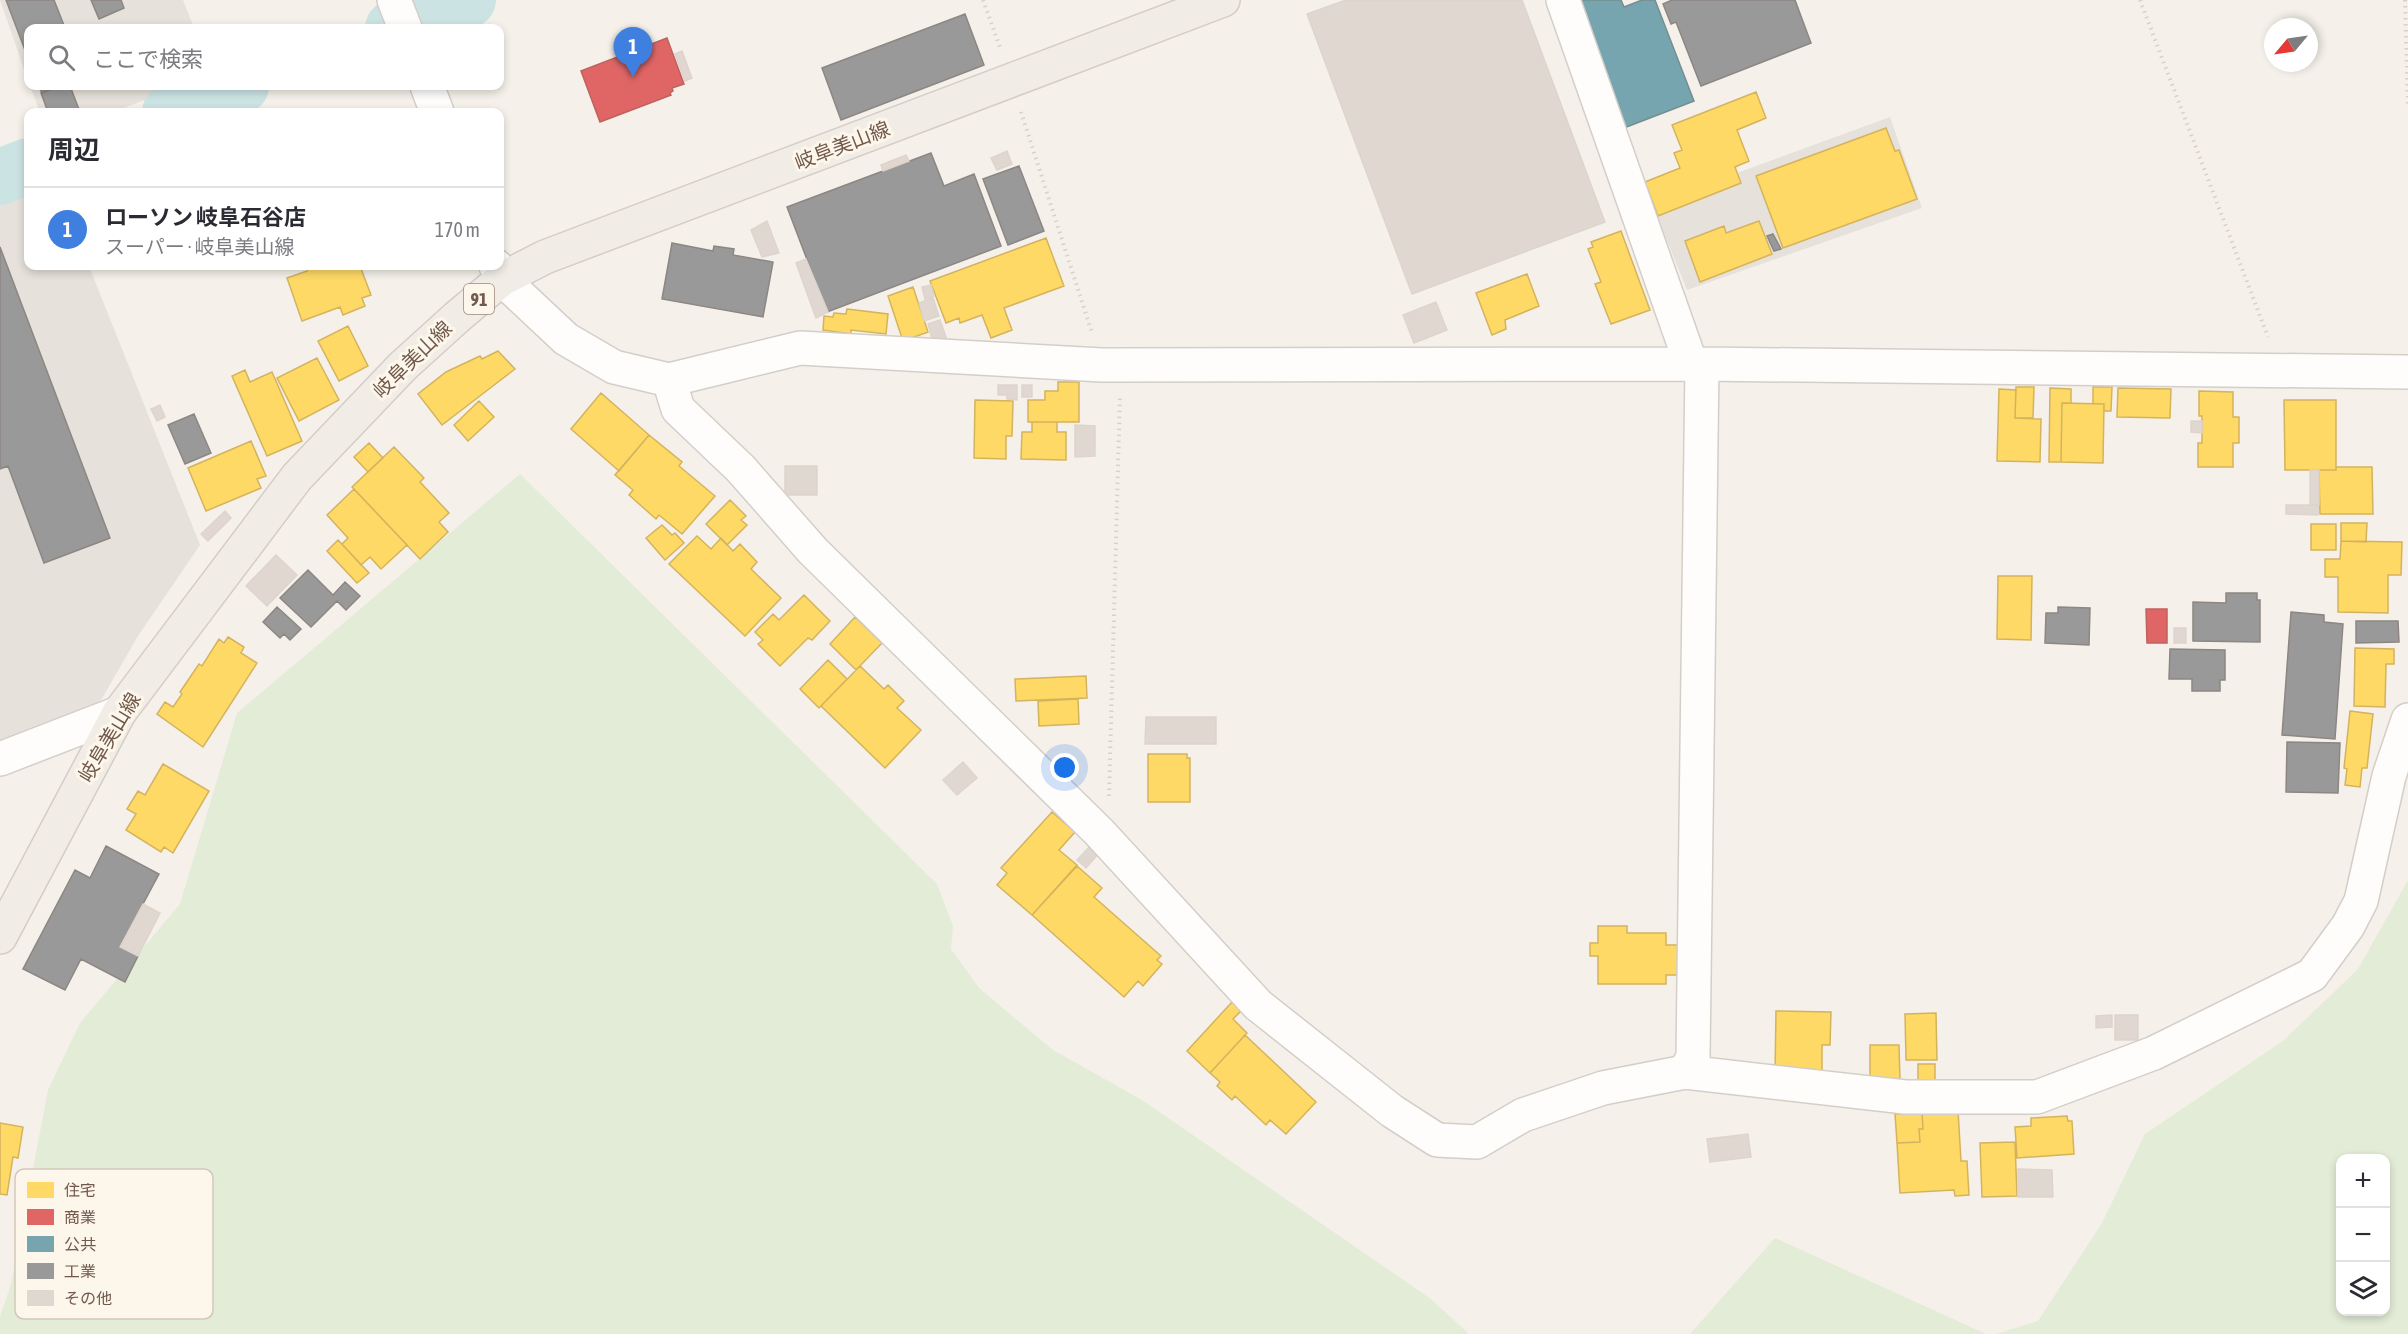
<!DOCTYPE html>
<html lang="ja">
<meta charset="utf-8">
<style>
:root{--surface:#fff;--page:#f7f7f7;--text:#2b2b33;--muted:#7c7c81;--line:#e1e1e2;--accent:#0f766e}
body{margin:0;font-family:"Asap Condensed","Noto Sans JP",sans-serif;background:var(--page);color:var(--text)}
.controls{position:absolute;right:18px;bottom:18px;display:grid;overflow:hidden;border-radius:12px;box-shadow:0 3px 9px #0003}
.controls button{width:54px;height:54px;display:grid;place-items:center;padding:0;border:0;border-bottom:2px solid var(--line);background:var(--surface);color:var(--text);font:30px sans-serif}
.compass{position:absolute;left:2264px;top:18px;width:54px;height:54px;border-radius:50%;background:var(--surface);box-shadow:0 3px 9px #0003;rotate:241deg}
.you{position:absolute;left:1065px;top:768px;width:21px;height:21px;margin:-15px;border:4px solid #fff;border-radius:50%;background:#1a73e8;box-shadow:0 0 0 9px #1a73e833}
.badge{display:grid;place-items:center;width:39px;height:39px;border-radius:50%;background:var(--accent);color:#fff;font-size:20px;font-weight:700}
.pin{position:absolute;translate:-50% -50px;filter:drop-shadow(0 2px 3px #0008)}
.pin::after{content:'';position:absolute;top:32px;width:21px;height:18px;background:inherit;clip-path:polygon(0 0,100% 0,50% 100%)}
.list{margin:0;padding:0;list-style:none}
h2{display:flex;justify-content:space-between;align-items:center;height:78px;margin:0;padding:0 24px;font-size:26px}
h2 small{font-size:20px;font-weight:400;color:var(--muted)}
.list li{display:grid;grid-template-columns:39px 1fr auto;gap:18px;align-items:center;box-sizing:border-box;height:84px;padding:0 24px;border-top:2px solid var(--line)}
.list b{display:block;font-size:22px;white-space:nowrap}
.list p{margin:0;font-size:20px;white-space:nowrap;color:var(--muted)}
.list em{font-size:20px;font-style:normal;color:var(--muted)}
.icon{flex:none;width:33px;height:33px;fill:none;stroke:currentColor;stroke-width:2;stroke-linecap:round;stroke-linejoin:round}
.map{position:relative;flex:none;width:2408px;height:1334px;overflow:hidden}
.search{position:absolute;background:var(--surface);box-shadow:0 3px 9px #0003;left:24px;top:24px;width:480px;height:66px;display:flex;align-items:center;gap:15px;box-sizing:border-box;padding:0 21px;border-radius:12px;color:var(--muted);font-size:22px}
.panel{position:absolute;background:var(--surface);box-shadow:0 3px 9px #0003;left:24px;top:108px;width:480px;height:162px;border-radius:12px}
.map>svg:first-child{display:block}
</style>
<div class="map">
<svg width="2408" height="1334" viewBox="0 0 2408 1334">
<rect width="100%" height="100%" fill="#f5f1ea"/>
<path fill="#e7e1db" d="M0,0H183L194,28H28V81Z
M30,86H182L113,112H40Z
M1890,117L1922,208L1687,290L1652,204Z
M28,185V266H89L200,545L138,636L93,714L0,750V196Z"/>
<path fill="#e2ecd6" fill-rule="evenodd" d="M520,474L937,884L953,926L951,949L979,988L1053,1050L1142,1100L1431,1299L1469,1334H0V1317L11,1284L48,1090L80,1023L180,904L237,713Z
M2408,880V1334H1996L2038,1321L2102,1223L2145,1134L2283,1041L2358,969ZM2340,1158H2386V1312H2340Z
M1775,1238L1986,1334H1690Z"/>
<path fill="#ffd966" stroke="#d4b35e" stroke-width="1.5" d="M1756,92L1766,118L1737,130L1749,161L1735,167L1741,183L1658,216L1645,182L1680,168L1674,153L1682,150L1672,125Z
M1886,128L1895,151L1899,150L1917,199L1783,248L1756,176Z
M1759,221L1772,254L1700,282L1685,241L1724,226L1726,233Z
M1621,231L1650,310L1611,324L1595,284L1601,282L1588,249L1593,247L1591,242Z
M1046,238L1064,286L1004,308L1012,330L991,338L982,315L960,323L959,318L946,323L930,281Z
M305,266H360L371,295L362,298L365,306L343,315L340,307L302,321L287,278L307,271Z
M1527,274L1539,306L1505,320L1506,329L1492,335L1476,293Z
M913,287L928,332L903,341L888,296Z
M847,309L888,314L886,334L851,330V334L823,330L824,316L833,317L834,313L846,314Z
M348,326L368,366L339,381L318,341Z
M498,351L515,369L442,425L418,394L446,372L480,356L482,359Z
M317,358L339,400L299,421L277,378Z
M245,370L250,382L272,372L302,441L267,456L232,376Z
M1058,382H1079V422H1028V400H1045V391H1058Z
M2016,387H2034L2033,418H2015Z
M2093,387H2112L2111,411H2104V404H2093Z
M2050,388L2071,389V403H2062L2061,462H2049Z
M2118,388L2171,389L2170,418L2117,417Z
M1999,389L2016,390L2015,418L2041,419L2040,462L1997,461Z
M2199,391L2233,392V417H2239V443H2233V467H2198V443H2202V416H2199Z
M601,393L649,435L619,471L571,429Z
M975,400L1013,401L1012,436H1006V459L974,458Z
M2284,400H2336V470H2285Z
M479,401L494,417L468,441L454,425Z
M2062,403L2104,404L2103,463L2061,462Z
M1032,422H1057V432H1066V460L1021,459L1022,432H1032Z
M649,435L682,462L679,466L715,496L682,534L659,515L656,519L629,495L633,490L615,475Z
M251,441L266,476L257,479L261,488L206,511L188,468Z
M369,443L383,458L368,472L354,457Z
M394,447L424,478L420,482L449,513L439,522L448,532L420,559L352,487Z
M2336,467H2372L2373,514H2320L2319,470H2336Z
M354,489L407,545L381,569L370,557L361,565L342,544L348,538L327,515Z
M730,500L746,516L741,520L747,525L727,545L706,524Z
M2341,523H2367L2366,542L2341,541Z
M2311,524H2336V550H2311Z
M662,525L672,535L675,533L684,543L665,560L646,538Z
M697,536L711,549L721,538L733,551L740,544L757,562L751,569L781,598L745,636L669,564Z
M338,540L369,573L357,583L327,551Z
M2341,541L2402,542L2401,575H2388V613L2338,612V577H2325V559H2340Z
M1998,576H2032L2031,640L1997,639Z
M804,595L830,621L812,640L808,638L780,666L758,644L763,640L755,632L773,614L779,620Z
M855,617L882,643L856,670L830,644Z
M228,637L244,647L241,653L257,663L203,747L157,714L165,702L173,707L182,694L180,692L199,664L202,666L219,639L224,643Z
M2355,648L2394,649V664H2386L2385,707L2354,706Z
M828,660L847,679L819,708L800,689Z
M860,666L884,689L888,685L904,701L897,708L921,730L885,768L821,706Z
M1086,676L1087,698L1016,701L1015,679Z
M1078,699L1079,724L1039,726L1038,701Z
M2350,711L2373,714L2367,768H2362L2360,787L2345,785L2347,769L2344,768Z
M1148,754H1187V758H1190V802H1148Z
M163,764L209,791L173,853L164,847L161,852L126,830L136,814L127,809L138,791L145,795Z
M1052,812L1075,832L1059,850L1077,865L1032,915L997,885L1007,873L1001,868Z
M1077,866L1102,888L1094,897L1161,956L1157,960L1162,964L1143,986L1138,981L1124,997L1032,915Z
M1598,926H1627V933H1666V945H1678V975H1666V984H1598V956H1590V943H1598Z
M1232,1002L1241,1011L1233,1019L1247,1033L1210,1073L1187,1051Z
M1776,1011L1831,1012L1830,1045H1822V1074L1775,1073Z
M1936,1013L1937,1060H1906L1905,1014Z
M1245,1035L1316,1102L1286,1134L1270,1120L1266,1125L1235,1096L1232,1100L1217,1086L1220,1082L1210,1073Z
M1870,1045H1899L1900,1081H1870Z
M1918,1064H1935V1084H1918Z
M1958,1110L1961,1161H1967L1969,1195L1955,1196L1954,1190L1900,1193L1897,1143L1920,1142L1919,1129H1923L1922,1112Z
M1922,1112L1923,1129H1919L1920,1142L1897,1143L1895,1114Z
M2067,1116L2068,1121H2072L2074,1154L2017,1158L2015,1127L2031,1126V1118Z
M0,1123L23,1127L18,1158L13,1157L7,1195L0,1194Z
M2015,1142L2017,1196L1982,1197L1980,1143Z"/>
<path fill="#e06666" stroke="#bf625e" stroke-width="1.5" d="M667,38L684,84L672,88L673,91L670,93L671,95L600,122L581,71Z
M2146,609H2167V643H2147Z"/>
<path fill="#76a5af" stroke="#748e91" stroke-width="1.5" d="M1579,0H1621L1624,7L1642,0H1655L1694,101L1624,128Z"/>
<path fill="#999" stroke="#8d8682" stroke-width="1.5" d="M6,0H54L65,28H28V58Z
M91,0H121L124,8L99,19Z
M1672,0H1795L1811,43L1701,86L1676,22L1671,24L1663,4Z
M965,14L984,65L841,120L822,68Z
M39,86H60L42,93Z
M61,86H70L80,112H48L41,93Z
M931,153L944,186L974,174L1001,246L827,312L787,207Z
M1019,166L1044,231L1008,245L983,179Z
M1773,234L1781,249L1774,251L1767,236Z
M672,243L713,251L714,246L734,249L733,255L773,262L763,317L662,299Z
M0,247L110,538L44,563L8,466L0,469Z
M194,414L211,453L185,464L168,425Z
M308,570L333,595L345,582L360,596L346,610L337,601L311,627L280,598Z
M2226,593H2257V600H2260V642L2193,641V602L2226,603Z
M277,607L301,629L290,640L284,634L280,638L263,622Z
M2058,607L2090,608L2089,645L2045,643L2046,613H2058Z
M2291,612L2324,615V622L2343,624L2335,739L2282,735Z
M2356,621H2398L2399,642L2356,643Z
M2170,649L2225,650V680H2220V691H2192V679H2169Z
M2287,742L2340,743L2338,793L2286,792Z
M106,846L159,874L120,947L138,956L125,982L81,959L65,990L23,969L75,870L90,878Z"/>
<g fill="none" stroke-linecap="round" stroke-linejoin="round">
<path stroke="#cce3e4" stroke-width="56" d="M393,28L468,0
M170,112L241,86
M0,177L28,166"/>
</g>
<path fill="#dfd7d0" stroke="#ded4cd" stroke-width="1.5" d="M1346,0H1522L1605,222L1412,294L1307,14Z
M682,51L692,78L685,81L675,54Z
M1007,151L1012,164L997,170L991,158Z
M906,155L909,161L883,171L881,165Z
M767,221L779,253L762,257L751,230Z
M806,259L828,312L816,318L796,263Z
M931,285L934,296L925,299L922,287Z
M933,298L939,316L924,321L919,303Z
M1436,302L1447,330L1414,343L1403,315Z
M940,320L948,343L933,342L928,324Z
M998,385H1017V400L1007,399V395H998Z
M1022,385H1032V397H1022Z
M160,405L165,417L157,421L151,409Z
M2191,421H2202V433L2191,432Z
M1075,425L1095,426V456L1075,457Z
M785,466H817V495H785Z
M2310,470H2319V505H2310Z
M2286,505H2318V515L2286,514Z
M225,511L231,518L208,541L201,534Z
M276,555L297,575L267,606L246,586Z
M2174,628H2186V643H2174Z
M1146,717H1216V744H1145Z
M963,762L977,778L957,795L943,780Z
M1091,845L1099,853L1086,868L1077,860Z
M143,904L160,913L138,956L120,947Z
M2112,1015V1027L2096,1028V1016Z
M2115,1015H2138V1040H2115Z
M1748,1134L1751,1157L1710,1162L1707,1139Z
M2018,1169L2052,1170L2053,1197H2018Z"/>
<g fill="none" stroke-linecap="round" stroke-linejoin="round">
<defs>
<path id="minor" d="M394,0L405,28
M1563,0L1691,364
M427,86L437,112
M496,266L502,279L566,339L614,367L669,380L800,348L1102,365L1702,364L2408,372
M669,380L678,409L741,469L813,551L1099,832L1258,1005L1392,1111L1437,1140L1477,1142L1523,1115L1603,1088L1685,1072L1905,1097H2037L2154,1053L2312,975L2348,926L2361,901L2389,776L2408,720
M0,759L119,713
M1685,1072L1693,1057L1702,364"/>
<path id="major" d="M0,937L119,713L297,477L403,366L456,318L502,279L545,257L1223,0"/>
</defs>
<use href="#minor" stroke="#d4cec8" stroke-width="36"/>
<use href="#major" stroke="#d4ccc6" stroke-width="36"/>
<path stroke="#d7d0cb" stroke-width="4" stroke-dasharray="1.5 4.5" stroke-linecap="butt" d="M983,0L1001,50
M2140,0L2268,337
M2405,0L2408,105
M1021,112L1092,333
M1109,796L1120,395"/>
<use href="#minor" stroke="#fefdfc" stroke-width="33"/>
<use href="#major" stroke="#f1ede6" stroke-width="33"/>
</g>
<g text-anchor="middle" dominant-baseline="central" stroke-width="6" stroke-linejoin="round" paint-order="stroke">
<rect fill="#fdf6eb" stroke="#9b887c" stroke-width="1.5" x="464" y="284" width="30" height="30" rx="4.5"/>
<g font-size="18" font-weight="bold" fill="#71594c">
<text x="479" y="299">91</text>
</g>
<g font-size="20" fill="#71594c" stroke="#fdf6eb">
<text transform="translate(842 145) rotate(-21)">岐阜美山線</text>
<text transform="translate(412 359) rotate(-44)">岐阜美山線</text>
<text transform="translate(109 737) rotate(-59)">岐阜美山線</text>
</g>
</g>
<rect x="15" y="1169" width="198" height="150" rx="9" fill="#fdf6eb" stroke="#d3c7bb" stroke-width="1.5"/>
<rect x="27" y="1182" width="27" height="16" fill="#ffd966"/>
<rect x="27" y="1209" width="27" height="16" fill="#e06666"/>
<rect x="27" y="1236" width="27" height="16" fill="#76a5af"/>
<rect x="27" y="1263" width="27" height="16" fill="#999"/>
<rect x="27" y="1290" width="27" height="16" fill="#dfd7d0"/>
<g font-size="16" fill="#71594c">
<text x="64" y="1196">住宅</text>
<text x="64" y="1223">商業</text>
<text x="64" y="1250">公共</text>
<text x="64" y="1277">工業</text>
<text x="64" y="1304">その他</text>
</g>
</svg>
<div class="controls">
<button>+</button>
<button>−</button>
<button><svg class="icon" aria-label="layers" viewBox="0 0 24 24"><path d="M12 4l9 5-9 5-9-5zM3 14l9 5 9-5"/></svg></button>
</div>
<svg class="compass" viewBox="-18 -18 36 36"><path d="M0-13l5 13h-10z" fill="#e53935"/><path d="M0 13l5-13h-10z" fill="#7c7c81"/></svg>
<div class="you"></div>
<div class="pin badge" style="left:633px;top:77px;background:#3f7fe0">1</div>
<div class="search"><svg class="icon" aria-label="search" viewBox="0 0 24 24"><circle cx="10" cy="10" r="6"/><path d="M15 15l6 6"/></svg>ここで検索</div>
<section class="panel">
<h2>周辺<small></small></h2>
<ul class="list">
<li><span class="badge" style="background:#3f7fe0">1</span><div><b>ローソン 岐阜石谷店</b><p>スーパー · 岐阜美山線</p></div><em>170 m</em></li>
</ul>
</section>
</div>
